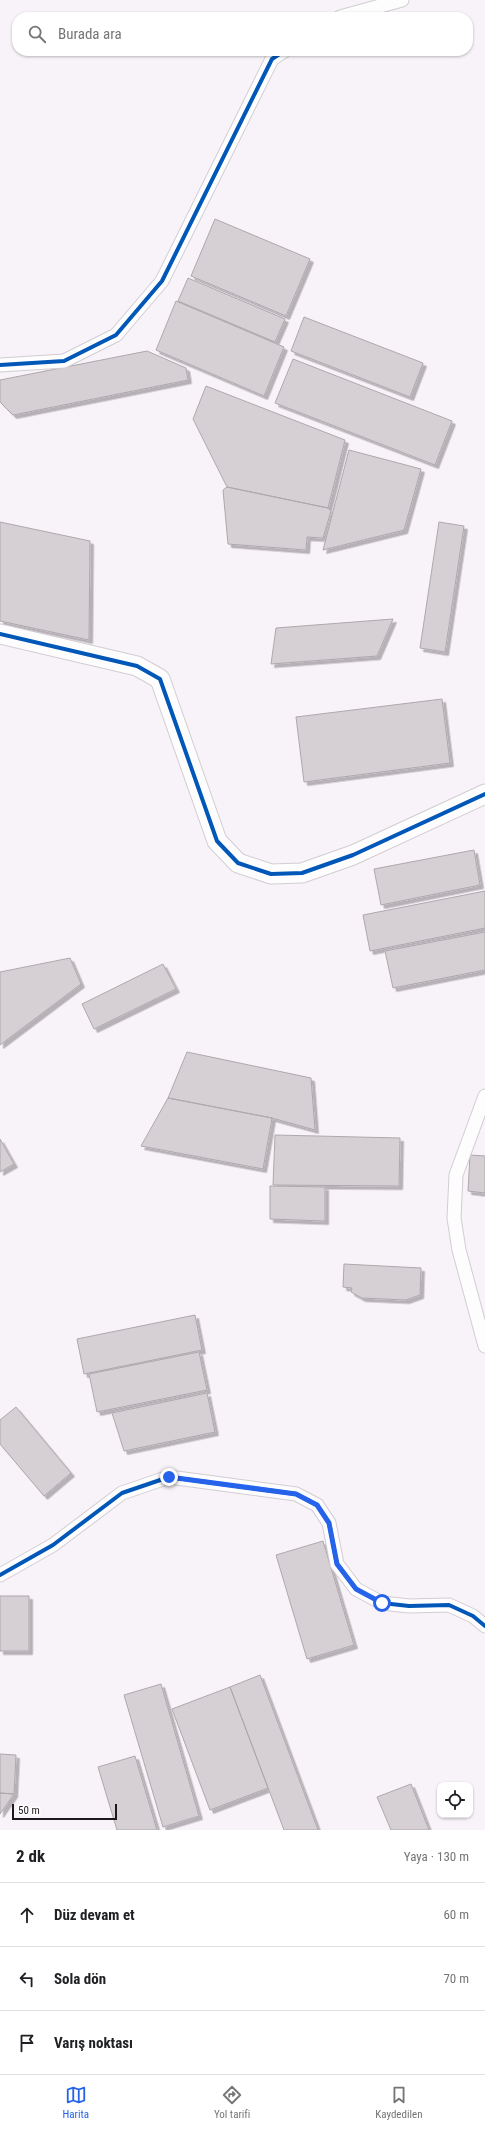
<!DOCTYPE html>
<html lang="tr">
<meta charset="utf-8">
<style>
:root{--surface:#fff;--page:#f2f2f2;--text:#202124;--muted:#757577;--line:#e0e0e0;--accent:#2563eb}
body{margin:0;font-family:"Roboto Condensed",sans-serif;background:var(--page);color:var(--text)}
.controls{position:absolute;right:12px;bottom:12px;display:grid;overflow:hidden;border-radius:8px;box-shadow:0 1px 3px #0004}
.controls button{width:36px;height:36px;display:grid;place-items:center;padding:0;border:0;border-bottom:1px solid var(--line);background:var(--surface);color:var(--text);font:20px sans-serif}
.scale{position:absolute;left:12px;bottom:10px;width:105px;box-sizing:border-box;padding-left:4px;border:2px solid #1d181d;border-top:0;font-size:11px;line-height:14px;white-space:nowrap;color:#1d181d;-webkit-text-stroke:3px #fff;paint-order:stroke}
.stop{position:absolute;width:12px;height:12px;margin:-9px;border:3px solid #2563eb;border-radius:50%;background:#fff}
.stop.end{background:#2563eb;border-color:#fff;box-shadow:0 1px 4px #0008}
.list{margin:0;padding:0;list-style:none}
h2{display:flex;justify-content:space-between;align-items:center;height:52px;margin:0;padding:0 16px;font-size:17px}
h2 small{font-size:13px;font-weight:400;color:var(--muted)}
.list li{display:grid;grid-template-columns:26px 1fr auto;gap:12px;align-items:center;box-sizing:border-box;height:64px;padding:0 16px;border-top:1px solid var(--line)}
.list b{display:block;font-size:15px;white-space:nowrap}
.list em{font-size:13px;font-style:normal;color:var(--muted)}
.icon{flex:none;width:22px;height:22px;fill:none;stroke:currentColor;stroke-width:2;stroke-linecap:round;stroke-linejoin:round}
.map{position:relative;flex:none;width:485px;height:1830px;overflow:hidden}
.search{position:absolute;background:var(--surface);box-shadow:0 1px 3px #0004;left:12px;right:12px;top:12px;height:44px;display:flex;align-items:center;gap:10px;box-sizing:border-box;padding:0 14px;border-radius:16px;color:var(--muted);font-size:15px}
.sheet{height:244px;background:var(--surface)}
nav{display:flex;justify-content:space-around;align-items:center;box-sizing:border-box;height:56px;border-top:1px solid var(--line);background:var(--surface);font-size:11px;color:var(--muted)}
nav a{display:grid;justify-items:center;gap:2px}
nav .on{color:var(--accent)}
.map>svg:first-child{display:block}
</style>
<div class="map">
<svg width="485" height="1830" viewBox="0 0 485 1830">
<defs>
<filter id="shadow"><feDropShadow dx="3.5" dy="3.5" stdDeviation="0" flood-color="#0004"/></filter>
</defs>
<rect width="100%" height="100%" fill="#f8f2f9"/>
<path fill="#d6d0d5" stroke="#aea8ad" filter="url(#shadow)" d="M215,219L310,259L286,316L191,276Z
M188,278L285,319L275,342L178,301Z
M176,301L284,347L264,396L156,350Z
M304,317L423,363L410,397L291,351Z
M147,351L186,368L188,380L13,415L0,402V380Z
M293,359L452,421L435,465L275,403Z
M206,386L345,440L328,508L227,487L193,419Z
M349,450L421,469L404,530L323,550Z
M227,487L328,508L331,511L323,538L307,537L306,550L228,544L223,490Z
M0,522L90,541L89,640L0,621Z
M439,522L464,526L445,652L420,648Z
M393,619L377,656L271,664L276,628Z
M442,699L450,763L304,782L296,717Z
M474,850L480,885L381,905L374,869Z
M485,891V928L370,951L363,915Z
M485,932V970L393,988L385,951Z
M70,958L81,984L0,1045V972Z
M163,964L176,989L94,1029L82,1004Z
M187,1052L311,1078L315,1130L272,1118L168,1098Z
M168,1098L272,1118L263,1169L141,1146Z
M275,1135L400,1138L399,1186L273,1185Z
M0,1139L14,1164L0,1172Z
M470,1155L485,1156V1193L468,1191Z
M270,1186L325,1187V1221L270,1219Z
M344,1264L421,1268L420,1295L406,1300L362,1298L351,1292L352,1288L343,1287Z
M195,1315L202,1350L84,1374L77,1339Z
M199,1352L207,1390L97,1412L89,1374Z
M207,1393L215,1432L124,1451L112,1413Z
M16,1407L71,1473L44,1496L0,1444V1420Z
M323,1541L354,1645L307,1659L276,1555Z
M0,1596H29V1651H0Z
M260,1675L318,1830H284L230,1687Z
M161,1684L199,1816L163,1827L124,1695Z
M230,1687L268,1788L210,1810L172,1709Z
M0,1754L16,1755L14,1794L0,1793Z
M135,1756L157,1830H117L98,1767Z
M411,1784L429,1830H391L377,1797Z
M0,1793L14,1794L0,1814Z"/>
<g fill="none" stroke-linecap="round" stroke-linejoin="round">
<defs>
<path id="street" d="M340,17L402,0
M0,365L64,361L116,335L162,281L272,59L284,51
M485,1096L456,1175L454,1218L459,1250L485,1346
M0,1575L53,1545L122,1493L169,1477L296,1494L317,1505L329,1523L337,1564L356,1589L382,1603L409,1606L449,1605L473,1616L485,1626"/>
<path id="secondary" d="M0,634L137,666L160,679L217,841L238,863L271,874L302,873L353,855L485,794"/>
</defs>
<use href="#street" stroke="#d2cdd3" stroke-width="15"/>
<use href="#secondary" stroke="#d2cdd3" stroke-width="21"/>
<use href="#street" stroke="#fefdfe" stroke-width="13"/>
<use href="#secondary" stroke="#fefdfe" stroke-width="19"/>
<defs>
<path id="cycleway" d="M0,365L64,361L116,335L162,281L272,59L284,51
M0,634L137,666L160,679L217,841L238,863L271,874L302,873L353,855L485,794
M0,1575L53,1545L122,1493L169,1477L296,1494L317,1505L329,1523L337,1564L356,1589L382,1603L409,1606L449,1605L473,1616L485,1626"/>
</defs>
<use href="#cycleway" stroke="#fff" stroke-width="6"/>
<use href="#cycleway" stroke="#0057b8" stroke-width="4"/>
</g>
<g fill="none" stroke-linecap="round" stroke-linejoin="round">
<path stroke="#2563eb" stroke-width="5" d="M169,1477L296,1494L317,1505L329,1523L337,1564L356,1589L382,1603"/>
</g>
</svg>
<div class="controls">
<button><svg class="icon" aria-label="locate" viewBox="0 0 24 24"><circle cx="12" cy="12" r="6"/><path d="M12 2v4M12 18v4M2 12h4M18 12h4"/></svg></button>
</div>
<div class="scale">50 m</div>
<div class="stop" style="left:382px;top:1603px"></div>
<div class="stop end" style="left:169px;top:1477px"></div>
<div class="search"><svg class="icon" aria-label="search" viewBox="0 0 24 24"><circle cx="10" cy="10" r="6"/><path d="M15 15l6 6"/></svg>Burada ara</div>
</div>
<section class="sheet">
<h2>2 dk<small>Yaya · 130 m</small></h2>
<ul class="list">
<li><svg class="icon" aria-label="ahead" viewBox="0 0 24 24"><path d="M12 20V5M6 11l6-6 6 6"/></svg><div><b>Düz devam et</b></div><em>60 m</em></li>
<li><svg class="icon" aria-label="left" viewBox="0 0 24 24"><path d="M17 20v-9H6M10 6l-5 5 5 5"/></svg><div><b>Sola dön</b></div><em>70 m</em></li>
<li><svg class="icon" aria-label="arrive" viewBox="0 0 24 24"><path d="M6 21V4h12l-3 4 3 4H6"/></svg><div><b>Varış noktası</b></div></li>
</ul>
</section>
<nav>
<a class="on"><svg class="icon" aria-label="map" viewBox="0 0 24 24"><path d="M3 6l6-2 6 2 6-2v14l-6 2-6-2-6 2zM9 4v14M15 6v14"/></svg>Harita</a>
<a><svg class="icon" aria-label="directions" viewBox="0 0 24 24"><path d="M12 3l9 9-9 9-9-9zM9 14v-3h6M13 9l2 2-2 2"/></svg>Yol tarifi</a>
<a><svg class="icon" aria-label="saved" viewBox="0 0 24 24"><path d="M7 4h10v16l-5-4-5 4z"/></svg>Kaydedilen</a>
</nav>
